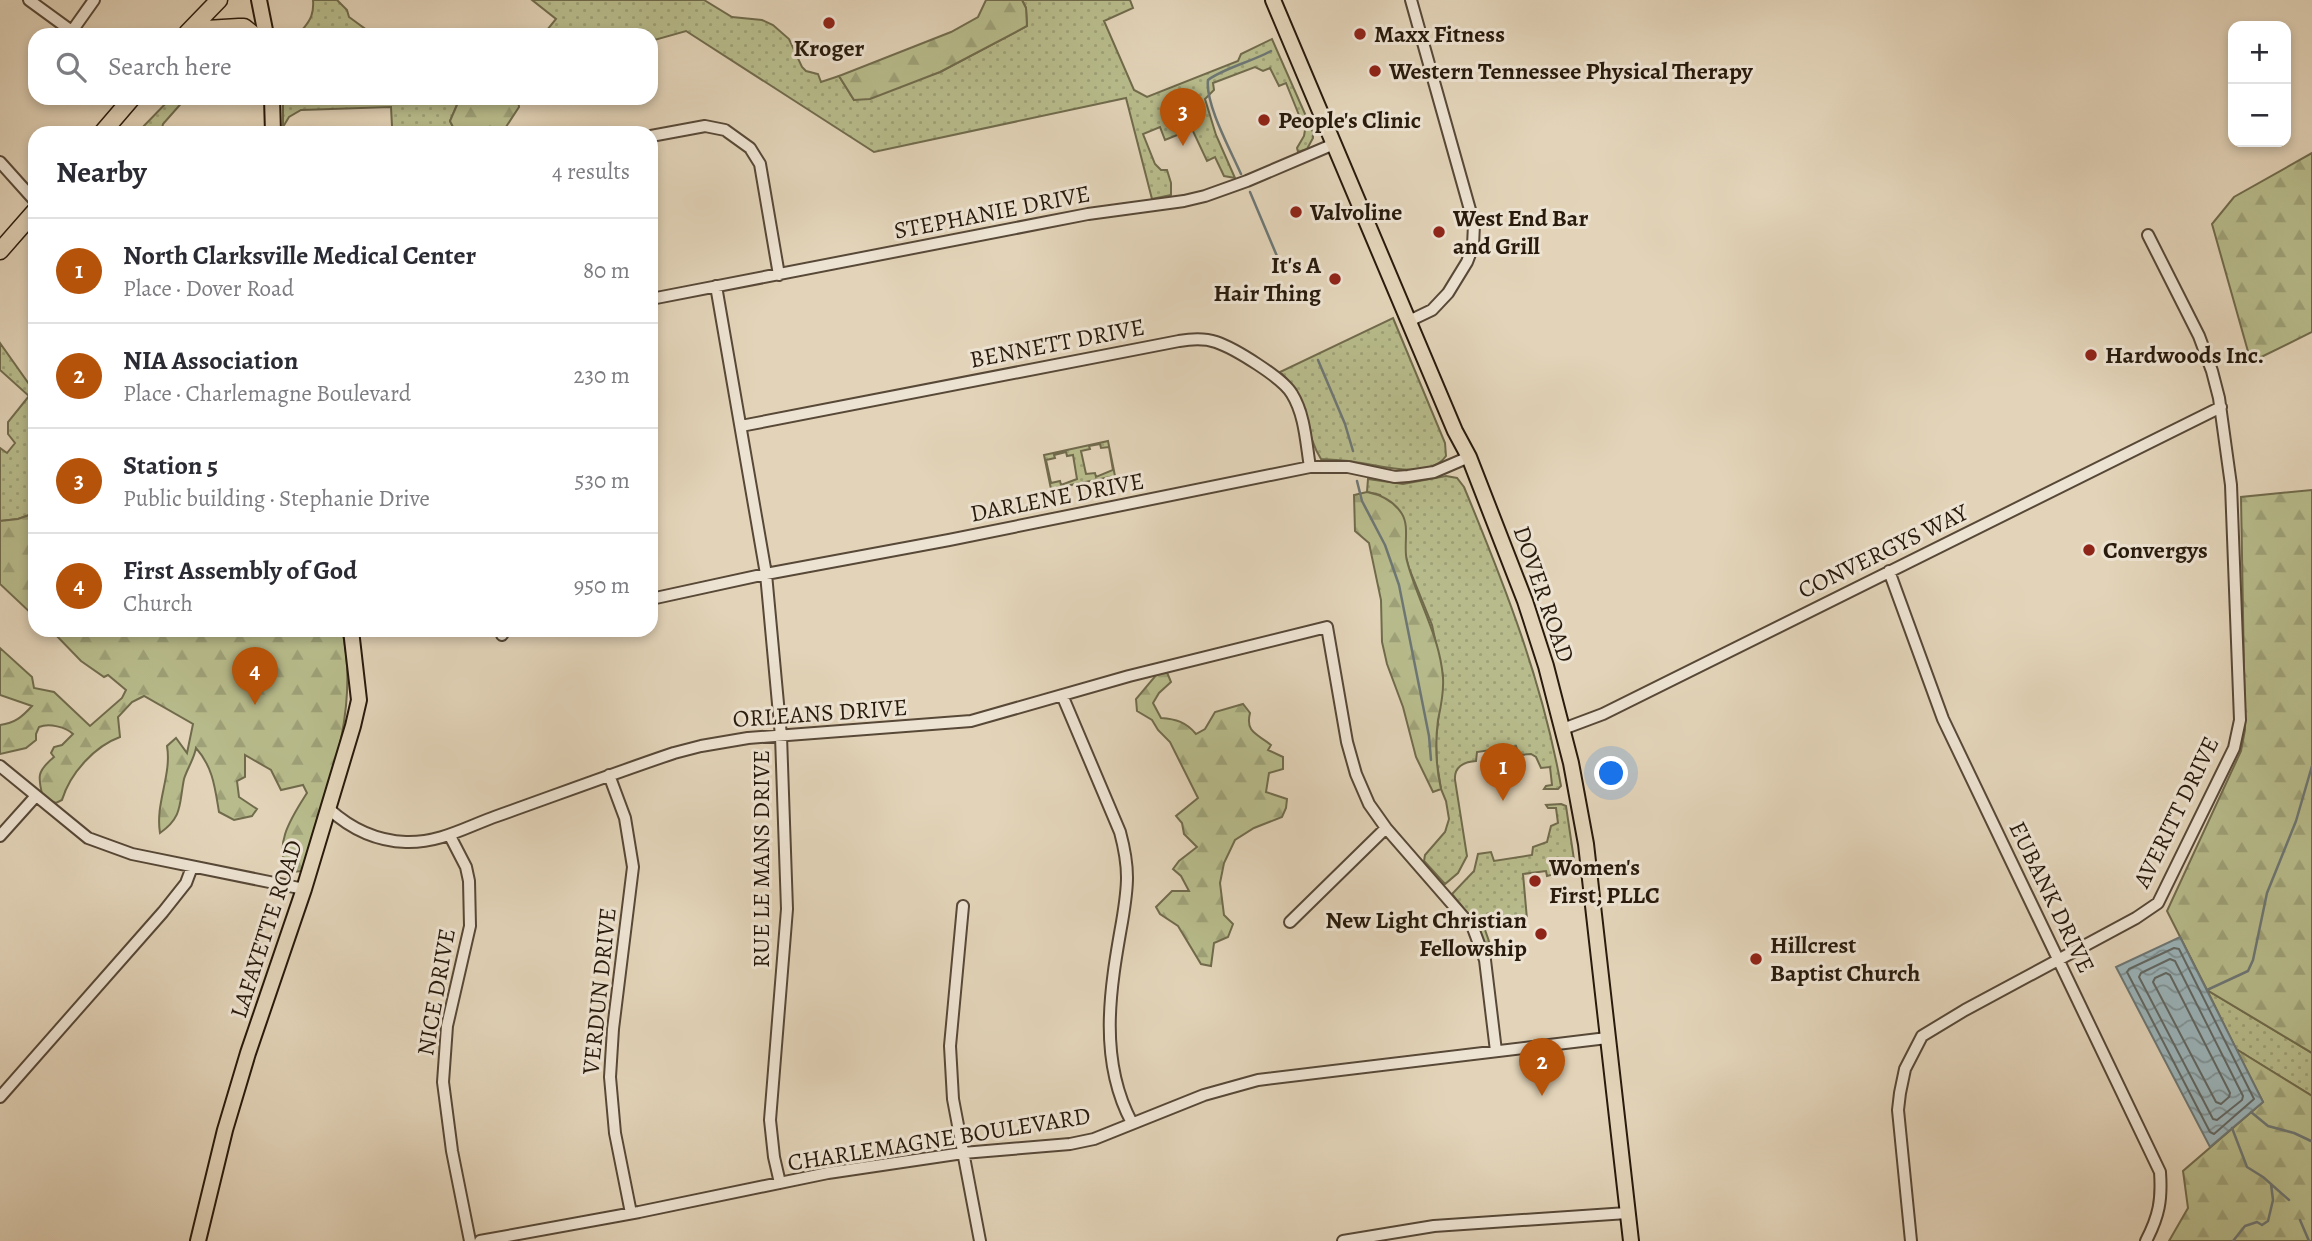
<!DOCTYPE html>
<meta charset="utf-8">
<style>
:root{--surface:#fff;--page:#f2f2f3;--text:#2b2b33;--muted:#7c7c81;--line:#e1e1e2;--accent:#b45309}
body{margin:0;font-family:Alegreya,serif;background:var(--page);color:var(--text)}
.controls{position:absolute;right:21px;top:21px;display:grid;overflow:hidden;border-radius:14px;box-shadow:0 4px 10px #0003}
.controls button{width:63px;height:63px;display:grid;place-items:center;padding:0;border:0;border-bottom:2px solid var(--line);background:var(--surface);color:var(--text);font:35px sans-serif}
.you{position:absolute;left:1612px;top:774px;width:24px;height:24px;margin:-18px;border:5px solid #fff;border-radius:50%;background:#1a73e8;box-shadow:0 0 0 10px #1a73e833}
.badge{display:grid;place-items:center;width:46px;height:46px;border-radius:50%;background:var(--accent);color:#fff;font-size:23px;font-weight:700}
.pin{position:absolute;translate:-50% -58px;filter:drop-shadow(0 2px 4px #0008)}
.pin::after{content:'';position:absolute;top:37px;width:24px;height:21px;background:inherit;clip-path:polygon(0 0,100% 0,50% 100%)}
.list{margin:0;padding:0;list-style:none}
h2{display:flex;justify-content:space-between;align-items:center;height:91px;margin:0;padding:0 28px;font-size:30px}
h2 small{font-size:23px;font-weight:400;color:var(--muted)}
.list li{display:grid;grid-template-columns:46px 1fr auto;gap:21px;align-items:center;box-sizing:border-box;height:105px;padding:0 28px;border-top:2px solid var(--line)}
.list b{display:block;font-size:26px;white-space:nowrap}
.list p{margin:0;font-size:23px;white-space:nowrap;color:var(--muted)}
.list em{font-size:23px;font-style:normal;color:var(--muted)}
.icon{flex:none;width:38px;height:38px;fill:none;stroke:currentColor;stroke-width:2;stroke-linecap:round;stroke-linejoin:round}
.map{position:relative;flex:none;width:2312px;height:1241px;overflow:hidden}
.search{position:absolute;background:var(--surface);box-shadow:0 4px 10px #0003;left:28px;top:28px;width:630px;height:77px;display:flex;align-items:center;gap:18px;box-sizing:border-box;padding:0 24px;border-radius:21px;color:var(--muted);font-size:26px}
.panel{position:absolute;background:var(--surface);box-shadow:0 4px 10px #0003;left:28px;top:126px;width:630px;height:511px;border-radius:21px}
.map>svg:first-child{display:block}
</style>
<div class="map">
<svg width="2312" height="1241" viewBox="0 0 2312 1241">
<defs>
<pattern id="grass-dots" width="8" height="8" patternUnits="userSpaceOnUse" patternTransform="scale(1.75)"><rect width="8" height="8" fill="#b8bc8c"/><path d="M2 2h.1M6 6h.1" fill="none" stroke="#9ea178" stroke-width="1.8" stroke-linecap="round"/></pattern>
<pattern id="forest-firs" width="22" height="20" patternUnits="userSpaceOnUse" patternTransform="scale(1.75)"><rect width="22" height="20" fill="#b8bc8c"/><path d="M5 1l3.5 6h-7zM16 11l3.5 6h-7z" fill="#9ea178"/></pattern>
<pattern id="water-waves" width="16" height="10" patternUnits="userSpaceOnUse" patternTransform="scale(1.75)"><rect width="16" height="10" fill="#9bb5bb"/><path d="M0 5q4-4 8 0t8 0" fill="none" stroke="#7e9296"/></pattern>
</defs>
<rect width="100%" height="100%" fill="#e3d4b9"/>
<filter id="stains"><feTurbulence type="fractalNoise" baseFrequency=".00286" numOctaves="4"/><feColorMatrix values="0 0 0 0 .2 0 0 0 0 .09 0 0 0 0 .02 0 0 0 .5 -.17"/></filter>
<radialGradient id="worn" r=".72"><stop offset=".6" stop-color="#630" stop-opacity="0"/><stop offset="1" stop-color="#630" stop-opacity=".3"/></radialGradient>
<path fill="url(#grass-dots)" stroke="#706b4c" stroke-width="2" fill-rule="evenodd" d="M313,0H337L347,10L349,17L364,28L354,34L302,35V30C311,20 314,13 313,0Z
M532,0H704L732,17L762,20L773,25L789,39L802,67L806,71L818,74L821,82L839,76L854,100L940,72L1027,26L1026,8L1022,0H1130L1133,8L1104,21L1134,90L1147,97L1238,61L1241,54L1272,39L1313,132V138L1307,149L1298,152L1297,148L1304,136L1305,130L1286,83L1279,86L1270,68L1263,71L1255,67L1213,83L1214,90L1205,99L1216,135L1235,178L1224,176L1215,157L1207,161L1192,129L1165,140L1160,127L1143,134L1155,164L1161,170H1167L1171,183V195L1152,199L1126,98L874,152L686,31L651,41V35H543L556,19Z
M171,98H186L163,124L161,133H137Z
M283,98H460L450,121L456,133H402L392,126L391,107L301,110L289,117L283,127Z
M1393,318L1445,443L1446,456C1428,481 1379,465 1355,462C1344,460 1332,460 1321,459C1302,429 1312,400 1280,372Z
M0,343L29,384L35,388V513L18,519L0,521V448L7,453L15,443L8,434V422L29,396L0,370Z
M1108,441L1115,476L1051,489L1044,455ZM1100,444L1101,448L1109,447L1113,470L1096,477L1095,473L1086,474L1081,451L1090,449L1089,446ZM1066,452L1067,456L1073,455L1077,479L1061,485L1060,481L1051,483L1046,460L1055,458L1054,455Z
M1446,476L1457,478L1464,487C1505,586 1542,680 1561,786L1558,789H1544L1546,786L1552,785L1550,767L1541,768L1536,757L1531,754L1519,755L1516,746L1477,752L1476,761C1463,762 1454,767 1455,780L1467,856L1458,873L1445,884L1424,861L1425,855L1445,832L1449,819L1446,801L1441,789L1437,764L1436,740L1443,676L1432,625L1409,568L1404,550L1405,538L1380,495L1367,492L1368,479L1403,484Z
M1561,804L1566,806L1576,873L1572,874L1570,870L1547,876L1546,871L1523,874L1527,919L1483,924L1492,950L1487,952L1478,926L1452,894L1474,871L1478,854L1491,852L1494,861L1532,855L1533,847L1547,842L1551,826L1558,823L1556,808H1548L1546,805Z
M2207,990L2312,1053V1096L2236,1049Z"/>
<path fill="url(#forest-firs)" stroke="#706b4c" stroke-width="2" d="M986,0H1022L1026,8L1027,26L940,72L870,99L854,100L839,76L951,32L978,17Z
M460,98H518L519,107L502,133H456L450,121Z
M2312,153V332L2251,362L2212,224L2234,197Z
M2312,490V1053L2207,990L2167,911L2241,751L2245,730L2241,497Z
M1367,492C1382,495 1394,501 1402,514C1410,527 1403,547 1407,561C1417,600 1440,636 1443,678C1444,693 1441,706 1438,720C1435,743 1436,767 1441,789L1433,792L1416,757L1403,707L1387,664L1382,642L1381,600L1369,543L1355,531L1354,495Z
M35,513V617L0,584V521L18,519Z
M51,630H342C361,711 326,795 302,871L291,872C270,848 293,815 307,793L303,785L281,790L271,770L245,755V777L237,781L239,797L257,809L252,816L234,820L219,812C215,788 213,767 196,748C194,759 187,769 184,779C179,804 183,817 160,833C155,803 172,775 167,746L176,738L187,753L193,724L144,696L132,702L118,717L120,737C95,746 70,773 62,800L56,803L43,798C38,777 36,772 54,757L51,753L54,747L62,745L73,734C66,727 49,723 39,727L36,734V740L26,748L0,754V725C15,723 22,717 32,706L0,695V648L32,677L34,688L54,692L90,726L122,698L126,690L108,675L104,677L81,661Z
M1166,670L1171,682L1159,693L1153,703L1161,718C1176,719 1186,722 1196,734L1205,729L1215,712L1243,704L1250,713C1245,733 1258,734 1271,745L1268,750L1283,757V769L1269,773L1266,792L1287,799L1286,808L1282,817L1254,828L1235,840L1224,863L1220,883L1224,915L1233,924L1228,937L1214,943L1211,966L1201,964L1178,926L1160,914L1156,907L1172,891H1189L1181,876L1173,869L1179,861L1197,847L1184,834L1182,823L1176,816L1198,798L1170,742L1158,730L1152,720L1137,711L1136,699L1157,674Z
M2236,1049L2312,1096V1241H2169L2188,1208L2183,1171L2263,1102Z"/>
<path fill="url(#water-waves)" stroke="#6d7775" stroke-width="2" d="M2180,937L2263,1102L2210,1147L2116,967Z"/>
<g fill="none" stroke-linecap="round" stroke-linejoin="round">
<path stroke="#626864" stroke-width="2" d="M2174,948L2179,949L2254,1099L2214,1134L2210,1132L2127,972L2129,969Z
M2170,959L2175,961L2243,1096L2242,1100L2217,1120L2213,1119L2139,977L2141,973Z
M2166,973L2170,975L2230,1093L2229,1097L2221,1104L2216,1102L2153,982L2155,978Z"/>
<path stroke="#6d7775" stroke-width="2.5" d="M1241,174C1231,151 1205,104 1208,80C1224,68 1251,62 1271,51
M1250,192L1282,268
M1318,360L1345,424L1353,451
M1357,481L1362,501L1385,545L1399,585L1429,736L1431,760
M2207,990L2248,971L2253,960L2267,893L2296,821L2312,766
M2251,1112L2268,1126L2294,1133L2311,1141
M2232,1128L2247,1167L2263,1177L2289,1200
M2300,1220L2309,1241
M2233,1241L2245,1226L2257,1222L2262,1225L2268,1221L2273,1200L2271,1184"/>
<defs>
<path id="minor" d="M29,0L77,35
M72,31L94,0
M651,136L705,126L725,130L750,148L760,164L779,275
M0,162L35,201
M716,286L766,574L781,736L787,909L770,1120L774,1157L780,1183
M651,299L1088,214L1184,201L1205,196L1247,181L1334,144
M1409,321L1432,310L1448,293L1467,262L1473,246L1474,224L1411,0
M741,426L1179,341C1191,339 1204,338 1216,342C1234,348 1283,378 1292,394C1305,415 1306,443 1310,467
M1889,571L1943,719L2160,1172C2162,1200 2159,1216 2146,1241
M651,599L766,574L949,540L1310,467H1348L1395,477L1408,476L1434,472L1469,457
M502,635L505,630
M1062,695L1120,832C1130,869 1128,886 1122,922C1110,989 1098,1060 1132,1123
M1563,729L1603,714L2221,407
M0,766L88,838L132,854L304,889
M609,775L625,818L633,867L613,1029L610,1077L615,1133L631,1213
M329,809C351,829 376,841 406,842C440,843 466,827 497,816C556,795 615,773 674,753L701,746L748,738L971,721L1129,676L1327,627L1347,742L1356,774L1369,804L1386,828L1473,928L1485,960L1496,1051
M0,836L35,797
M450,836L466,867L469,881L470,926L447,1026L443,1082L452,1151L470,1241
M963,906L950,1046L953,1099L980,1241
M1290,922L1386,828
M0,1097L163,912L186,883L192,867
M480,1241L639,1212L828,1173L963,1153L1070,1144L1094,1139L1204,1095L1258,1080L1607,1038
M1343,1241L1434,1226L1627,1213
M1911,1241L1898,1110L1900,1093L1905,1069L1922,1036L1965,1010L2136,918L2158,903L2234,748L2240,720L2231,485L2219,398L2212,371L2199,336L2148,235"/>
<path id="major" d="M259,0L266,35
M1273,0L1455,431L1469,457L1525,601L1546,666L1571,763L1586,844L1631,1241
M272,98L273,133
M198,1241L225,1130L248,1053L304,889L353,726L359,700L351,630"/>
<path id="highway" d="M190,30L239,27H244L254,35
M187,33L219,0
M102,133L132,98
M0,251L35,211"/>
</defs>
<use href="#minor" stroke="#574837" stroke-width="14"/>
<use href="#major" stroke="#281a0c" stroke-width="18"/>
<use href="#highway" stroke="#281a0c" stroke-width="19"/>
<use href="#minor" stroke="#ede3d2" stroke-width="10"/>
<use href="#major" stroke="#e3d4b9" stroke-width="14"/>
<use href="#highway" stroke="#e3d4b9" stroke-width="16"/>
</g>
<g fill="#8f2418" stroke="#ede3d2" stroke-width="2.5">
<circle cx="829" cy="23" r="7"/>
<circle cx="1360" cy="34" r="7"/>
<circle cx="1375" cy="71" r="7"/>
<circle cx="1264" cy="120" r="7"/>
<circle cx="1296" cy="212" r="7"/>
<circle cx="1439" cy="232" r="7"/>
<circle cx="1335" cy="279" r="7"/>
<circle cx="2091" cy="355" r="7"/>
<circle cx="2089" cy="550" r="7"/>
<circle cx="1535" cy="881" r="7"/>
<circle cx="1541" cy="934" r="7"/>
<circle cx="1756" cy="959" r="7"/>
</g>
<g text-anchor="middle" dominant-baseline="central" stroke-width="6" stroke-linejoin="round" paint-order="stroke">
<g font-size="24" font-weight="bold" fill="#281a0c" stroke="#ede3d2" text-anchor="start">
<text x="1374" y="34">Maxx Fitness</text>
<text x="829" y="48" text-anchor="middle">Kroger</text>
<text x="1389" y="71">Western Tennessee Physical Therapy</text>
<text x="1278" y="120">People's Clinic</text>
<text x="1310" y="212">Valvoline</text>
<text x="1453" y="218">West End Bar<tspan x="1453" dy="28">and Grill</tspan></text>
<text x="1321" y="265" text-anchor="end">It's A<tspan x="1321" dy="28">Hair Thing</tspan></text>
<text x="2105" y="355">Hardwoods Inc.</text>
<text x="2103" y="550">Convergys</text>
<text x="1549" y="867">Women's<tspan x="1549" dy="28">First, PLLC</tspan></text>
<text x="1527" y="920" text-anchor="end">New Light Christian<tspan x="1527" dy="28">Fellowship</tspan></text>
<text x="1770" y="945">Hillcrest<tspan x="1770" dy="28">Baptist Church</tspan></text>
</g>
<g font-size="24" fill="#281a0c" stroke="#ede3d2">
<text transform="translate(992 212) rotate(-11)">STEPHANIE DRIVE</text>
<text transform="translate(1057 343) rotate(-11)">BENNETT DRIVE</text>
<text transform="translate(1057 497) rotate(-11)">DARLENE DRIVE</text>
<text transform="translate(1883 551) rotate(-26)">CONVERGYS WAY</text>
<text transform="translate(1544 594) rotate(71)">DOVER ROAD</text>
<text transform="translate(820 713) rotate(-4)">ORLEANS DRIVE</text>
<text transform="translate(2176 812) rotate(-64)">AVERITT DRIVE</text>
<text transform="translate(761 859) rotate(-90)">RUE LE MANS DRIVE</text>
<text transform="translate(2052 897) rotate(64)">EUBANK DRIVE</text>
<text transform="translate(266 929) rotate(-72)">LAFAYETTE ROAD</text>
<text transform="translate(599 991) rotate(-84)">VERDUN DRIVE</text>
<text transform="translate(436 992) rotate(-80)">NICE DRIVE</text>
<text transform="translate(939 1139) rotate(-9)">CHARLEMAGNE BOULEVARD</text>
</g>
</g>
<rect width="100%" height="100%" filter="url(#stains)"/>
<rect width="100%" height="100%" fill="url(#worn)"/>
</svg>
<div class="controls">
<button>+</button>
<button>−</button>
</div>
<div class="you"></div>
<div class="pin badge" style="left:1503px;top:801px">1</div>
<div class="pin badge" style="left:1542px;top:1096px">2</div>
<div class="pin badge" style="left:1183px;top:146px">3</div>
<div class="pin badge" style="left:255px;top:705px">4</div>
<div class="search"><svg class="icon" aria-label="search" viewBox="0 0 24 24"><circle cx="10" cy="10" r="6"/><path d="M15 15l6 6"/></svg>Search here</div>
<section class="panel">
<h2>Nearby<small>4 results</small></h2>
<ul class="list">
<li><span class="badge">1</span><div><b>North Clarksville Medical Center</b><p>Place · Dover Road</p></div><em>80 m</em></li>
<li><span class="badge">2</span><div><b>NIA Association</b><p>Place · Charlemagne Boulevard</p></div><em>230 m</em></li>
<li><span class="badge">3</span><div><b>Station 5</b><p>Public building · Stephanie Drive</p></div><em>530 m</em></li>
<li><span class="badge">4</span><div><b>First Assembly of God</b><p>Church</p></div><em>950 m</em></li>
</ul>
</section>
</div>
